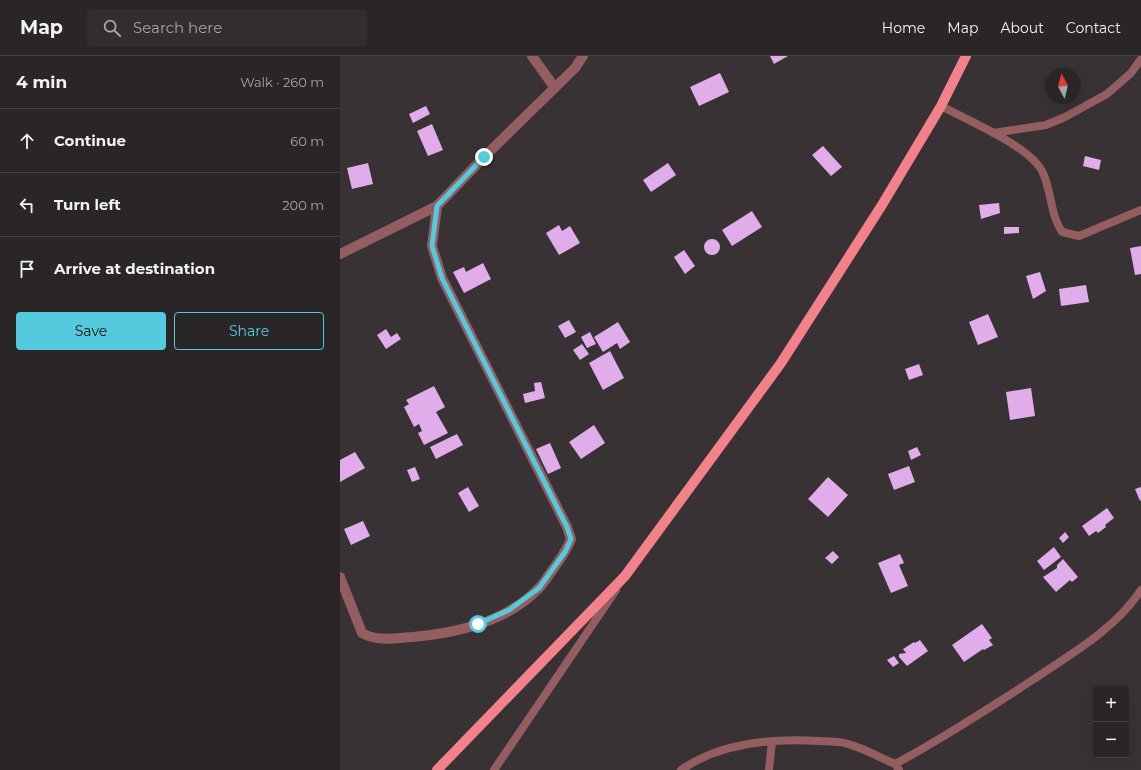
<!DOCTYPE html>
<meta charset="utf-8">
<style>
:root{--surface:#2a2628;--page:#322e30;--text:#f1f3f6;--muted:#a5a5a8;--line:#464345;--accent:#54cade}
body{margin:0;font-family:Montserrat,sans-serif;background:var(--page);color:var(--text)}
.controls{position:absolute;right:12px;bottom:12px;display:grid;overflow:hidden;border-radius:4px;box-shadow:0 4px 16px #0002}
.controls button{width:36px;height:36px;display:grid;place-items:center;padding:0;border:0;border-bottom:1px solid var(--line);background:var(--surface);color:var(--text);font:20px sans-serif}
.compass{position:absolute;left:705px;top:12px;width:36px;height:36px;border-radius:50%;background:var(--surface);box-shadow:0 4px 16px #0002;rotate:353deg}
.stop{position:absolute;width:12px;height:12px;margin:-9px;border:3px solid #54cade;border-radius:50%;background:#fff}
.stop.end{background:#54cade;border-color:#fff;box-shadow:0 1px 4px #0008}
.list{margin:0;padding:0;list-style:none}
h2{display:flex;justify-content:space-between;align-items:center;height:52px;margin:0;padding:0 16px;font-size:17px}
h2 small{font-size:13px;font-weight:400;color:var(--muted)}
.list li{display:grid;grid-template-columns:26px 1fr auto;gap:12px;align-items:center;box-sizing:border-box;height:64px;padding:0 16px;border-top:1px solid var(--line)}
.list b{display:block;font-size:15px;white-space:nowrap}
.list em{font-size:13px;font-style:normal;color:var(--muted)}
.actions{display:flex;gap:8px;padding:12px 16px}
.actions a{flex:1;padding:9px 0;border:1px solid var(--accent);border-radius:4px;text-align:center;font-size:14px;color:var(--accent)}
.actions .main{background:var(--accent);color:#111}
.icon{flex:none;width:22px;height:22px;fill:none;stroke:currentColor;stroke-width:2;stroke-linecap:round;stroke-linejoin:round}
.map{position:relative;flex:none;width:801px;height:714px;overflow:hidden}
header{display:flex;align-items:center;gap:24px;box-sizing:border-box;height:56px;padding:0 20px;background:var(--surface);border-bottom:1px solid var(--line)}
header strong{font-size:19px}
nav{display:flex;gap:22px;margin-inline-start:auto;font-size:14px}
.search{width:280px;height:36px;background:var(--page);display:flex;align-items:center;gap:10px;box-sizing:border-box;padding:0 14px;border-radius:4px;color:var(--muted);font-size:15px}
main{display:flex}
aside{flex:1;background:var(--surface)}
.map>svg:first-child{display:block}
</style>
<header>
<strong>Map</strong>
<div class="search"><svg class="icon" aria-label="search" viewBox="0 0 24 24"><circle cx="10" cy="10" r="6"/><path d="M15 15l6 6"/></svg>Search here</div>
<nav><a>Home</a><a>Map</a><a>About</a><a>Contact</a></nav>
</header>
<main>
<aside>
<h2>4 min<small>Walk · 260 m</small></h2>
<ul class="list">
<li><svg class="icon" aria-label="ahead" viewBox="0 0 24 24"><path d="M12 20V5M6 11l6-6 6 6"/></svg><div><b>Continue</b></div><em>60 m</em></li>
<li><svg class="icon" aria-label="left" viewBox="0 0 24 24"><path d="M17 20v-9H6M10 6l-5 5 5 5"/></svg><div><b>Turn left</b></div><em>200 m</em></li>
<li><svg class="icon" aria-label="arrive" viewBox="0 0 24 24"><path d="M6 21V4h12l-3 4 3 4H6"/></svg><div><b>Arrive at destination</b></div></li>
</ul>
<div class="actions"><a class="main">Save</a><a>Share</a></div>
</aside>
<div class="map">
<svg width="801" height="714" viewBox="0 0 801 714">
<rect width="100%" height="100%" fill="#383235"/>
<path fill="#e1acea" d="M430,0H448L434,8Z
M380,17L389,36L359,50L350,31Z
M86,50L90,58L73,67L69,58Z
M92,68L103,94L88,100L77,75Z
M483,90L502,111L491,120L472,99Z
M745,100L761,104L759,114L743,110Z
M28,107L33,128L12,133L7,112Z
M328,107L336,119L311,136L303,124Z
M659,147L660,157L641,163L639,149Z
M412,155L422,171L392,190L382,174Z
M219,169L222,175L230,170L240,187L219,199L206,177Z
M664,171H679V177L664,178Z
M364 191a8 8 0 1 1 16 0a8 8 0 1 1-16 0Z
M801,190V218L795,219L790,192Z
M344,194L355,210L345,218L334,201Z
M143,207L151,223L124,237L113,216L124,211L126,216Z
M700,216L706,235L693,243L686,220Z
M746,229L749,246L721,250L719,233Z
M648,258L658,281L638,289L629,266Z
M229,264L236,276L225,282L218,270Z
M278,266L290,286L280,293L277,287L263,296L254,281Z
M46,273L51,281L57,277L61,283L46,293L37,279Z
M250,276L256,288L247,292L241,281Z
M242,288L249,298L240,304L233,294Z
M270,295L284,322L263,334L249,307Z
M579,308L583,319L569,324L565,313Z
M201,326L205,342L185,347L183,338L195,335L194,327Z
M94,330L105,351L96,356L108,377L84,389L78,377L82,375L79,368L74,371L64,351L69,348L66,344Z
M691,332L695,360L670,364L666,336Z
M254,369L265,387L241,403L229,386Z
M117,378L123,389L96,403L90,391Z
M210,387L221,412L208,418L196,393Z
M577,391L581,399L571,404L568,395Z
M15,396L25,412L0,426V404Z
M569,410L575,426L554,434L548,418Z
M75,411L80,423L72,426L67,414Z
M488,421L508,439L488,461L468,443Z
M128,431L139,450L129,456L118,437Z
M801,431V444L800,445L795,433Z
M767,452L774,462L765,469L766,471L758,477L756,475L749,480L742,470Z
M23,465L30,480L11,489L4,473Z
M725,476L729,481L723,487L719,482Z
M714,491L721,501L704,514L697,505Z
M493,495L499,501L492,508L485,502Z
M560,498L564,507L559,509L568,530L551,537L538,507Z
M723,503L738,521L732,526L730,524L716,536L703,521L717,512V509Z
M642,568L652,582L649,584L653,589L644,594L643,593L624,606L612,589Z
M580,584L588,595L567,610L559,601V598L566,597L563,593L574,586L575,587Z
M554,600L559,607L553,611L547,604Z"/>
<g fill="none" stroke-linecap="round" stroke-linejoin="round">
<path stroke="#945d60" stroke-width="8" d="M601,50C627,64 692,91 703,117C712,137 710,158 722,176L739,180L801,154
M653,77L706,69L725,61L767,38L791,17L801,3
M154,714L276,534
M341,714C381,686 433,682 480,685C488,686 497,685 504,687C520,690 540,702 555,708
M429,714L432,685
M559,714L555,708C602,683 646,654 691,625C729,599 775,574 801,534"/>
<path stroke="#945d60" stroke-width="10" d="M192,0L215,32
M0,198L97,150L144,101L235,12L243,0
M0,521L22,577C38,586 55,582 73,581C116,577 168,565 199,532C205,526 209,518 214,512C220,503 227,494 231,483L227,471L102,222L92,190L97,150"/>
<path stroke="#f2818a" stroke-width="10" d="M97,714L285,520L441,307L542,149L601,50L626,0"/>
</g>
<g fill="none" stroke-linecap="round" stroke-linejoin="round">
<path stroke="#54cade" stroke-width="5" d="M138,568L169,554L199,532L225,496L231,483L227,471L102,222L92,190L97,150L144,101"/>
</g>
</svg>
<div class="controls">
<button>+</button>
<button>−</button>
</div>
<svg class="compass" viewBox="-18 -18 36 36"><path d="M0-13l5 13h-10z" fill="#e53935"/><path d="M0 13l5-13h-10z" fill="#a5a5a8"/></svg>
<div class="stop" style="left:138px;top:568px"></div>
<div class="stop end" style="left:144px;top:101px"></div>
</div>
</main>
